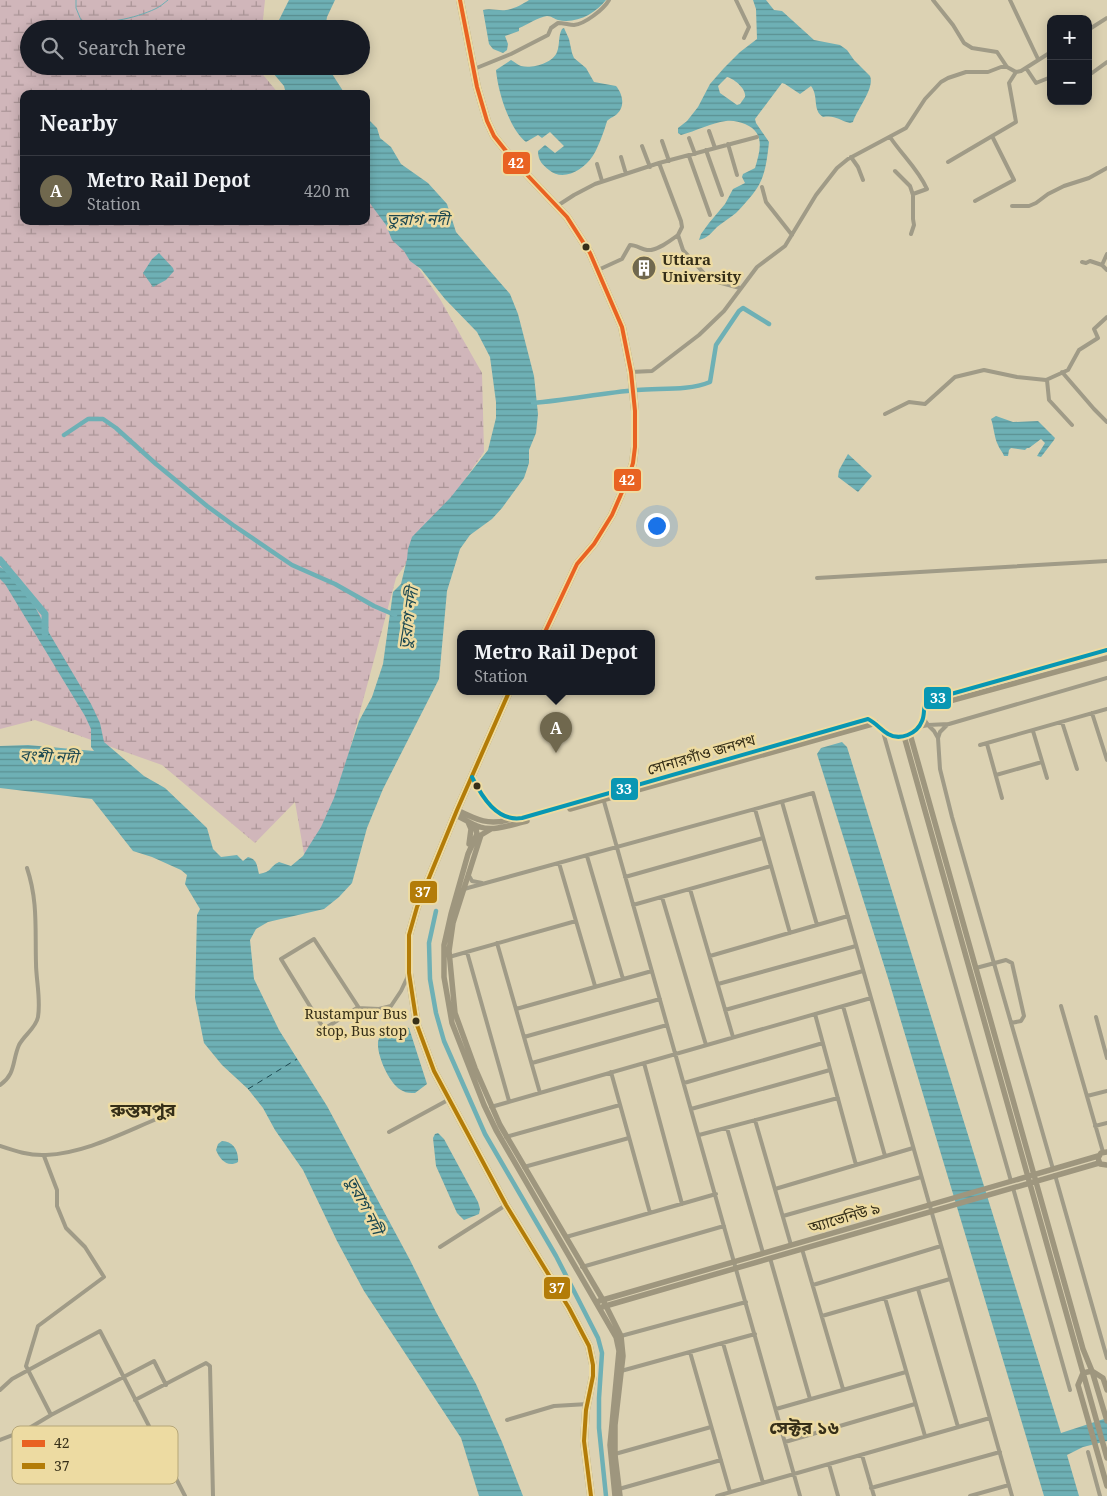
<!DOCTYPE html>
<meta charset="utf-8">
<style>
:root{--surface:#171b24;--page:#20242c;--text:#f1f3f6;--muted:#9ea1a6;--line:#363941;--accent:#70684e}
body{margin:0;font-family:"Noto Serif","Noto Sans Bengali",serif;background:var(--page);color:var(--text)}
.controls{position:absolute;right:15px;top:15px;display:grid;overflow:hidden;border-radius:10px;box-shadow:0 2px 12px #0003}
.controls button{width:45px;height:45px;display:grid;place-items:center;padding:0;border:0;border-bottom:1px solid var(--line);background:var(--surface);color:var(--text);font:25px sans-serif}
.you{position:absolute;left:656px;top:525px;width:18px;height:18px;margin:-12px;border:4px solid #fff;border-radius:50%;background:#1a73e8;box-shadow:0 0 0 8px #1a73e833}
.badge{display:grid;place-items:center;width:32px;height:32px;border-radius:50%;background:var(--accent);color:#fff;font-size:16px;font-weight:700}
.pin{position:absolute;translate:-50% -41px;filter:drop-shadow(0 1px 2px #0008)}
.pin::after{content:'';position:absolute;top:26px;width:18px;height:15px;background:inherit;clip-path:polygon(0 0,100% 0,50% 100%)}
.popup{position:absolute;left:457px;top:630px;width:198px;height:65px;box-sizing:border-box;display:grid;place-content:center;border-radius:10px;background:var(--surface);filter:drop-shadow(0 1px 4px #0005);font-size:16px;white-space:nowrap;color:var(--muted)}
.popup b{font-size:19px;color:var(--text)}
.popup::after{content:'';position:absolute;left:50%;top:100%;margin-left:-10px;border:10px solid transparent;border-top-color:var(--surface)}
.list{margin:0;padding:0;list-style:none}
h2{display:flex;justify-content:space-between;align-items:center;height:65px;margin:0;padding:0 20px;font-size:21px}
h2 small{font-size:16px;font-weight:400;color:var(--muted)}
.list li{display:grid;grid-template-columns:32px 1fr auto;gap:15px;align-items:center;box-sizing:border-box;height:70px;padding:0 20px;border-top:1px solid var(--line)}
.list b{display:block;font-size:19px;white-space:nowrap}
.list p{margin:0;font-size:16px;white-space:nowrap;color:var(--muted)}
.list em{font-size:16px;font-style:normal;color:var(--muted)}
.icon{flex:none;width:28px;height:28px;fill:none;stroke:currentColor;stroke-width:2;stroke-linecap:round;stroke-linejoin:round}
.map{position:relative;flex:none;width:1107px;height:1496px;overflow:hidden}
.search{position:absolute;background:var(--surface);box-shadow:0 2px 12px #0003;left:20px;top:20px;width:350px;height:55px;display:flex;align-items:center;gap:12px;box-sizing:border-box;padding:0 18px;border-radius:28px;color:var(--muted);font-size:19px}
.panel{position:absolute;background:var(--surface);box-shadow:0 2px 12px #0003;left:20px;top:90px;width:350px;height:135px;border-radius:10px}
.map>svg:first-child{display:block}
</style>
<div class="map">
<svg width="1107" height="1496" viewBox="0 0 1107 1496">
<defs>
<pattern id="wetland-marsh" width="20" height="14" patternUnits="userSpaceOnUse" patternTransform="scale(1.25)"><rect width="20" height="14" fill="#d0b6ba"/><path d="M1 5h8M5 5V1M11 12h8M15 12V8" fill="none" stroke="#aa9496"/></pattern>
<pattern id="water-rules" width="6" height="5" patternUnits="userSpaceOnUse" patternTransform="scale(1.25)"><rect width="6" height="5" fill="#6eb0b5"/><path d="M0 2.5h6" fill="none" stroke="#5b9092"/></pattern>
</defs>
<rect width="100%" height="100%" fill="#dcd2b3"/>
<path fill="url(#wetland-marsh)" d="M0,0H265L262,29H29V66H259V70L279,94H24V221H366V192L440,299L482,373L484,452L396,578L311,894L295,802L255,843L162,765L35,720L0,729Z"/>
<path fill="url(#water-rules)" fill-rule="evenodd" d="M289,0H335L327,17L325,29H277V24Z
M529,0H606C595,14 576,24 558,20C554,19 552,16 547,16C538,17 527,25 519,28V31L505,36L508,44L507,50L503,53L493,49L489,44L483,10C490,8 499,11 506,10C514,9 523,4 529,0Z
M753,0H766L774,10L782,11L814,40L840,45L847,50L854,60L870,76C875,88 857,109 853,122L850,123C838,120 836,115 823,117C812,110 819,96 811,86L800,94L785,84L782,83L755,119L756,123L769,142C765,179 762,186 736,213C730,218 723,222 717,227C711,233 708,238 699,240L701,234L709,223L725,204L733,189L745,183L742,177L743,174L755,168C760,151 766,133 745,124C739,122 733,120 726,121C711,123 696,131 681,135L678,133V128L687,121L698,107L710,84L724,68L740,52L757,39L756,9ZM727,77C733,78 747,89 745,97C744,98 741,103 740,104L737,105L720,93L718,86Z
M564,28L569,39L572,53L574,58L586,68L594,82L616,86C622,93 626,106 617,114C614,117 611,117 607,121C605,129 597,151 592,157C583,170 563,182 549,170C543,165 538,161 538,151L545,145L555,153L564,146L550,132L542,138L538,135L526,142C509,128 498,92 496,70L511,60C515,62 518,65 521,66C532,69 553,63 557,52C560,45 558,36 562,29Z
M274,66H327L345,94H286L284,86L273,73Z
M366,117L377,128L380,138L391,147L401,164L428,183L447,204L456,232L510,294L518,314L534,376L538,414L536,433L529,450V463L524,478L502,508L492,519L470,535L460,549L447,591L439,679L383,789L367,828L352,883L339,897L324,909L268,922L256,929L250,940L254,979L279,1030L327,1106L410,1260L436,1312L476,1384L502,1442L523,1496H479L461,1438L364,1291L337,1241L303,1170L275,1130L263,1108L248,1089L222,1065L204,1043L195,998L197,915L200,909L185,884L187,875L181,870L152,857L133,851L92,799L0,788V746L28,745L94,751L91,747V729L85,716L5,584L0,579V567L20,579L48,631L91,704L100,723L104,742L144,776L165,788L207,828L213,849L221,857L237,855L243,861L248,857C257,859 257,866 259,874C272,872 269,867 279,862L291,866L303,856L309,846L321,827L334,798L359,721L372,697L383,664L393,592L401,584L407,559L408,549L412,537L451,497L488,450L496,418V402L490,357L477,332L445,299L421,269L410,261L404,251L392,240L386,225L366,198Z
M159,253L173,268L174,271L166,280L153,287L143,273L152,259Z
M996,416L1013,422L1038,421L1055,438L1054,440L1041,457L1037,456L1045,443L1041,439L1029,448H1027L1025,450L1011,448L1009,450L1008,456H1004C1003,452 999,449 998,445C994,437 994,427 991,419Z
M848,454L872,476L858,492L838,477L839,470Z
M842,742L847,747L1061,1433L1107,1418V1441L1083,1447L1067,1455L1079,1496H1044L888,978L817,754L821,748Z
M402,1026L409,1028L427,1084L415,1093C411,1093 406,1093 403,1091C390,1086 377,1056 378,1043C378,1039 381,1035 383,1032L391,1028Z
M438,1133L444,1139L478,1202L480,1209L479,1214L464,1220L457,1213L436,1166L433,1138L435,1134Z
M222,1141C233,1141 239,1151 238,1162C228,1168 220,1160 216,1150L218,1144Z"/>
<g fill="none" stroke-linecap="round" stroke-linejoin="round">
<path stroke="#6eb0b5" stroke-width="1" d="M76,0V8L81,20C102,26 136,18 155,9C160,7 164,3 168,0"/>
<path stroke="#6eb0b5" stroke-width="4.5" d="M533,403C568,400 602,393 637,390C661,388 688,391 710,382L716,345L739,311L743,308L769,324
M64,435L88,419H103L116,428L156,464L207,506L233,525L292,565L335,584L374,606L395,615
M436,911L429,943L430,979L436,1013L444,1041L485,1134L556,1256L598,1338L602,1353L599,1398V1428L606,1496"/>
<path stroke="#6eb0b5" stroke-width="7" d="M0,560L45,614V633"/>
<path stroke="#1c4851" stroke-width="1" stroke-dasharray="6 5" stroke-linecap="butt" d="M248,1089L297,1059"/>
<path stroke="#a09b87" stroke-width="4" d="M736,0L749,27L744,38
M933,0L953,25L964,43L972,48L997,52L1007,67
M1010,0L1038,59
M1088,30L1107,18
M1026,68L1036,83L1051,77
M474,69L511,54L548,35L551,28L558,23C564,23 569,25 574,25C585,24 604,9 609,0
M1088,74L1092,73L1107,62
M709,131L715,148
M890,137C902,155 918,169 927,189L913,194
M689,138L695,154
M662,141L669,161
M728,144L737,175
M642,146L650,167
M706,150L722,195
M689,156L710,215
M621,157L626,174
M851,157L858,167L863,180
M948,162L1016,122L1009,83L1016,72
M659,163L681,221L682,227L678,235
M597,164L602,181
M895,171L910,186L913,195V219L914,225L911,234
M762,187L766,202L792,235
M975,201L1014,180L992,136
M557,206L574,195L595,184L659,163L757,137
M1012,206H1029L1036,203L1048,194L1064,186L1089,178L1107,168
M1082,262L1086,263L1090,261L1102,265L1107,270
M1102,265L1107,254
M598,270L622,259L630,245C636,245 641,249 647,250C657,251 670,241 678,235L683,250L710,280L740,288
M631,372L652,371L699,335L724,311L757,267L785,246L816,195L837,168L848,159L906,128L925,99L941,82L948,78L966,72H988L1001,67H1007L1016,72L1021,71L1051,52
M1062,372L1094,409L1107,422
M1047,380L1049,400L1072,425
M885,414L909,402L925,404L955,377L984,370L1017,377L1046,380L1068,370L1079,350L1098,338L1094,329L1107,317
M817,578L1107,561
M1092,713L1107,760
M923,718L928,725L949,724L1107,678
M1062,722L1077,769
M919,727L928,725L934,731L938,738L940,769L952,817L1053,1169
M1033,731L1047,778
M883,732L1011,1181
M938,738L940,732L948,724
M987,744L1002,798
M980,745L1107,709
M996,775L1042,762
M603,798L800,1496
M782,802L817,925
M755,809L790,933
M587,856L623,979
M559,863L595,986
M468,874L472,881L482,883
M625,877L763,838
M464,889L813,793L1012,1496
M690,889L733,1037
M662,897L706,1045
M633,905L771,866
M497,943L540,1093
M467,952L509,1101
M710,956L848,916
M449,957L576,921
M976,968L1006,960L1012,963L1024,1016L1021,1021L1011,1023
M718,984L856,946
M843,1006L885,1156
M1061,1006L1103,1152
M359,1008L314,939L281,959L324,1029L357,1008L379,1009L391,1006L401,991L408,976
M516,1009L652,971
M725,1010L863,971
M815,1014L856,1165
M1096,1017L1107,1058
M524,1037L660,999
M532,1063L667,1025
M644,1063L682,1204
M611,1072L650,1213
M684,1083L823,1043
M0,1085C16,1074 12,1061 19,1045C24,1035 36,1028 38,1017C41,999 36,980 36,963C35,929 38,901 27,868
M1087,1096L1107,1091
M491,1107L871,998
M691,1109L830,1070
M755,1120L791,1245
M1095,1126L1107,1123
M727,1128L763,1253
M389,1132L448,1100
M699,1135L838,1098
M506,1137L620,1105
M0,1146C15,1151 30,1156 46,1155C87,1153 126,1131 164,1116
M524,1167L629,1138
M1055,1175L1107,1358
M1013,1188L1070,1390
M775,1189L913,1148
M783,1216L921,1177
M566,1237L716,1194
M440,1247L506,1205
M802,1249L843,1389
M770,1258L810,1399
M582,1267L724,1226
M813,1285L941,1246
M918,1289L958,1427
M885,1298L925,1436
M822,1316L950,1279
M621,1336L746,1302
M723,1343L763,1483
M690,1352L730,1492
M621,1371L755,1334
M0,1390L12,1379L100,1331L185,1496
M135,1400L206,1363L210,1366L213,1496
M776,1409L906,1372
M51,1415L154,1361L166,1385
M507,1420L554,1406L588,1404
M0,1440L26,1430L51,1415L26,1366L38,1326L104,1277L85,1247L66,1228L57,1206V1190L44,1156
M785,1442L915,1404
M1088,1452L1100,1496
M615,1454L711,1427
M862,1455L874,1496
M829,1464L838,1496
M871,1488L1000,1452
M619,1489L721,1460
M717,1496L990,1418
M970,1496L1009,1485"/>
<path stroke="#9e967e" stroke-width="5.5" d="M924,708L1107,658
M910,734L1083,1349L1092,1371L1107,1421
M904,736L1107,1458
M472,777C482,797 497,822 522,818L868,719C876,723 880,729 888,734C900,741 917,734 922,721C925,715 923,707 926,701L1107,650
M570,809L876,723
M457,810C477,820 489,826 511,819
M455,815C463,818 472,825 480,827C494,832 513,824 527,821
M468,822L471,829L469,844
M475,825L477,834L468,854L451,914L444,945V977L452,1023L484,1105L496,1130L616,1337L619,1351L610,1445L615,1496
M491,829L481,835L453,923L449,951L455,1013L475,1068L500,1125L603,1300L621,1336L623,1356L615,1425V1455L620,1496
M1107,1152L1101,1153L1098,1158L1100,1164L1107,1165
M599,1301L1098,1156
M602,1307L1099,1163
M1107,1390L1103,1378L1092,1371L1083,1373L1078,1385L1107,1486"/>
<path stroke="#9c967c" stroke-width="8" d="M460,0L477,87L487,121L494,136L514,161L567,217L590,253L622,327L631,372L635,411V447L633,463L629,476L612,515L594,544L577,564L544,634
M509,692L457,810L417,907L409,935V973L417,1025L434,1071L506,1205L569,1308L589,1346L593,1365V1376L586,1410L584,1441L591,1496"/>
<defs>
<path id="bus-1" d="M460,0L477,87L487,121L494,136L514,161L567,217L590,253L622,327L631,372L635,411V447L633,463L629,476L612,515L594,544L577,564L544,634"/>
<path id="bus-2" d="M509,692L457,810L417,907L409,935V973L417,1025L434,1071L506,1205L569,1308L589,1346L593,1365V1376L586,1410L584,1441L591,1496"/>
<path id="bus-3" d="M472,777C482,797 497,822 522,818L868,719C876,723 880,729 888,734C900,741 917,734 922,721C925,715 923,707 926,701L1107,650"/>
</defs>
<use href="#bus-1" stroke="#eddba2" stroke-width="8"/>
<use href="#bus-2" stroke="#eddba2" stroke-width="8"/>
<use href="#bus-3" stroke="#eddba2" stroke-width="8"/>
<use href="#bus-1" stroke="#e96222" stroke-width="4"/>
<use href="#bus-2" stroke="#b37c08" stroke-width="4"/>
<use href="#bus-3" stroke="#0897b3" stroke-width="4"/>
</g>
<defs>
<symbol id="building-disc" viewBox="-11 -11 22 22"><circle r="9.5" fill="#70684e" stroke="#eddba2"/><path d="M-4-6H4V6H1V3H-1V6H-4ZM-2.5-4.3h1.7v1.8h-1.7ZM.8-4.3h1.7v1.8H.8ZM-2.5-1h1.7V.8h-1.7ZM.8-1h1.7V.8H.8Z" fill="#fff"/></symbol>
</defs>
<g fill-rule="evenodd">
<use href="#building-disc" x="630" y="254" width="28" height="28"/>
</g>
<g fill="#362f18" stroke="#eddba2" stroke-width="2">
<circle cx="586" cy="247" r="4.5"/>
<circle cx="477" cy="786" r="4.5"/>
<circle cx="416" cy="1021" r="4.5"/>
</g>
<g text-anchor="middle" dominant-baseline="central" stroke-width="5" stroke-linejoin="round" paint-order="stroke">
<g font-size="14" fill="#362f18" stroke="#eddba2" text-anchor="end">
<text x="407" y="1013">Rustampur Bus<tspan x="407" dy="17">stop, Bus stop</tspan></text>
</g>
<g font-size="15" font-weight="bold" fill="#362f18" stroke="#eddba2" text-anchor="start">
<text x="662" y="259">Uttara<tspan x="662" dy="17">University</tspan></text>
</g>
<g font-size="15" fill="#362f18" stroke="#eddba2">
<text transform="translate(701 754) rotate(-16)">সোনারগাঁও জনপথ</text>
<text transform="translate(844 1217) rotate(-16)">অ্যাভেনিউ ৯</text>
</g>
<g font-size="16" font-style="italic" fill="#1c4851" stroke="#eddba2">
<text x="418" y="219">তুরাগ নদী</text>
<text transform="translate(408 618) rotate(-82)">তুরাগ নদী</text>
<text transform="translate(49 756) rotate(2)">বংশী নদী</text>
<text transform="translate(365 1205) rotate(63)">তুরাগ নদী</text>
</g>
<g font-size="18" font-weight="bold" fill="#362f18" stroke="#eddba2">
<text x="143" y="1109">রুস্তমপুর</text>
<text x="804" y="1427">সেক্টর ১৬</text>
</g>
</g>
<rect x="12" y="1426" width="166" height="58" rx="8" fill="#eddba2" stroke="#b6a779" stroke-width="1"/>
<rect x="22" y="1440" width="23" height="7" fill="#e96222"/>
<rect x="22" y="1463" width="23" height="6" fill="#b37c08"/>
<g font-size="14" fill="#362f18">
<text x="54" y="1448">42</text>
<text x="54" y="1471">37</text>
</g>
<g stroke="#eddba2" stroke-width="2">
<rect x="502" y="151" width="29" height="24" rx="5" fill="#e96222"/>
<rect x="613" y="468" width="29" height="24" rx="5" fill="#e96222"/>
<rect x="923" y="686" width="29" height="24" rx="5" fill="#0897b3"/>
<rect x="610" y="777" width="29" height="24" rx="5" fill="#0897b3"/>
<rect x="409" y="880" width="29" height="24" rx="5" fill="#b37c08"/>
<rect x="543" y="1276" width="28" height="24" rx="5" fill="#b37c08"/>
</g>
<g font-size="14" text-anchor="middle" font-weight="bold" fill="#fff">
<text x="516" y="168">42</text>
<text x="627" y="485">42</text>
<text x="938" y="703">33</text>
<text x="624" y="794">33</text>
<text x="423" y="897">37</text>
<text x="557" y="1293">37</text>
</g>
</svg>
<div class="controls">
<button>+</button>
<button>−</button>
</div>
<div class="you"></div>
<div class="pin badge" style="left:556px;top:753px">A</div>
<div class="popup"><b>Metro Rail Depot</b>Station</div>
<div class="search"><svg class="icon" aria-label="search" viewBox="0 0 24 24"><circle cx="10" cy="10" r="6"/><path d="M15 15l6 6"/></svg>Search here</div>
<section class="panel">
<h2>Nearby<small></small></h2>
<ul class="list">
<li><span class="badge">A</span><div><b>Metro Rail Depot</b><p>Station</p></div><em>420 m</em></li>
</ul>
</section>
</div>
